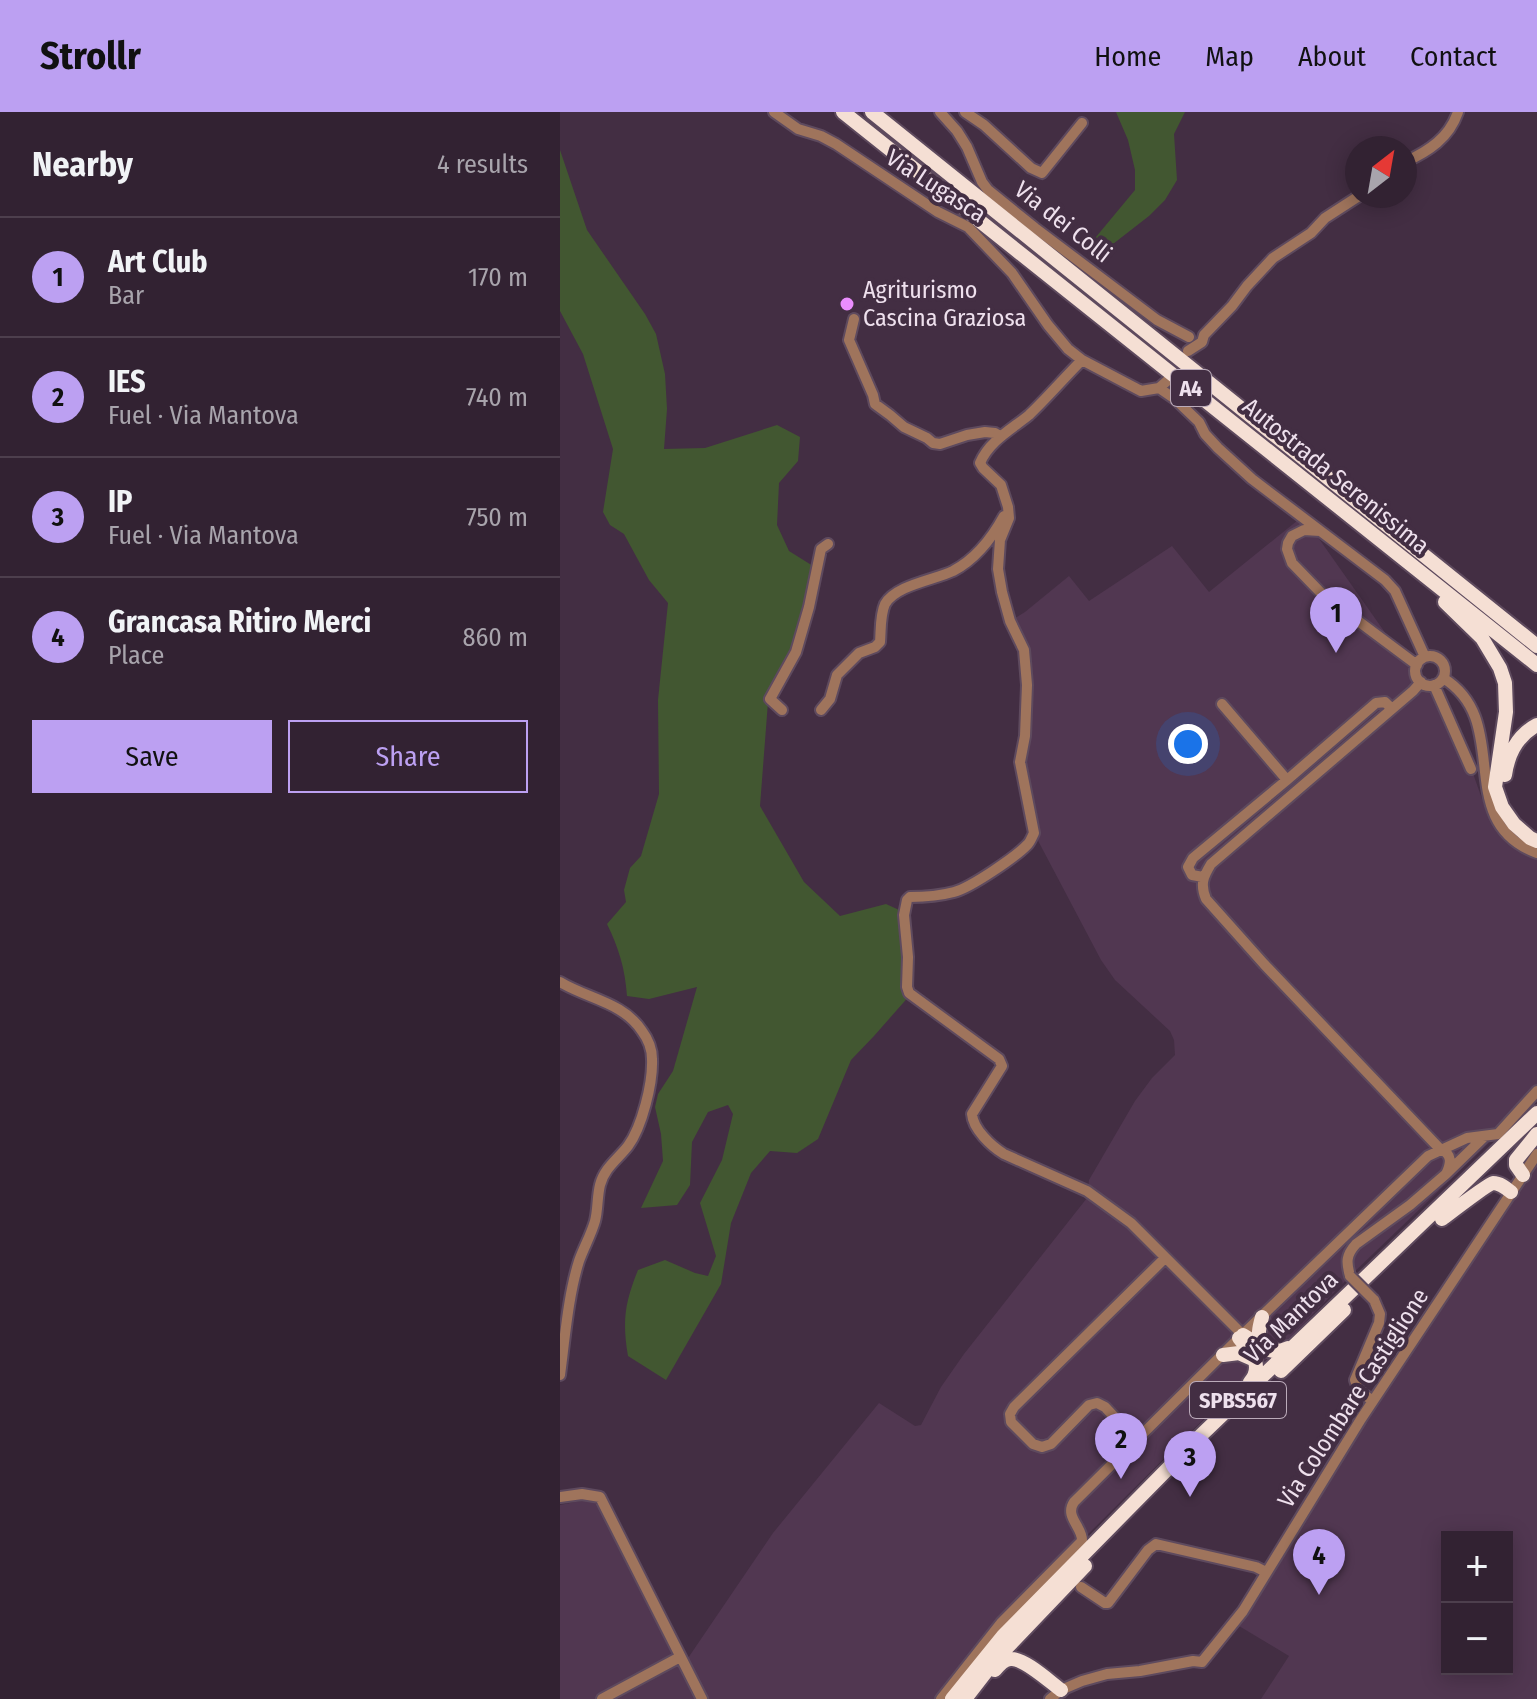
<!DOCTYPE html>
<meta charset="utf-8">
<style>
:root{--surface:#322232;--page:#3d2f3e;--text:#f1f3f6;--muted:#a8a4ac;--line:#4d3f4d;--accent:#bca0f2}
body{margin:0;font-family:"Fira Sans Condensed",sans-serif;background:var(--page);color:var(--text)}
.controls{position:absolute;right:24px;bottom:24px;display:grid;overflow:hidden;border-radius:0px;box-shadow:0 4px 20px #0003}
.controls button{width:72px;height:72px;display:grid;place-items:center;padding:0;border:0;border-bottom:2px solid var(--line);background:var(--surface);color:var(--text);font:40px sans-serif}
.compass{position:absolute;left:785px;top:24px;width:72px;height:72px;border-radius:50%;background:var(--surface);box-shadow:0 4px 20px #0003;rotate:31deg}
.you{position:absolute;left:628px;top:632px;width:28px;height:28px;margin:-20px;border:6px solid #fff;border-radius:50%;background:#1a73e8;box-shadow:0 0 0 12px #1a73e833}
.badge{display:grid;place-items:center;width:52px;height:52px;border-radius:50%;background:var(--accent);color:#111;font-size:26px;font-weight:700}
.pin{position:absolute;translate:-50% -66px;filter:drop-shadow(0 2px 4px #0008)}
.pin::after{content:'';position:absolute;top:42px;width:28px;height:24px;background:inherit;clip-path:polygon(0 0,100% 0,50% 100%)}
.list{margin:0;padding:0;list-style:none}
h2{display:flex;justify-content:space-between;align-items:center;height:104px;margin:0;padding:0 32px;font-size:34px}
h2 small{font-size:26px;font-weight:400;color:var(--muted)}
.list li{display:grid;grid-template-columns:52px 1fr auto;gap:24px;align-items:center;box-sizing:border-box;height:120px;padding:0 32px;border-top:2px solid var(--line)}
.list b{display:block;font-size:30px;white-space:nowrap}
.list p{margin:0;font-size:26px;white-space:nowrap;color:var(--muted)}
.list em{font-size:26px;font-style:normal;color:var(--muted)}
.actions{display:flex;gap:16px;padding:24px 32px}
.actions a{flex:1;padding:18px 0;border:2px solid var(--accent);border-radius:0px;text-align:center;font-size:28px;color:var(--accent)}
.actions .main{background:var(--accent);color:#111}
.map{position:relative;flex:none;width:977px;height:1587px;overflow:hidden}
header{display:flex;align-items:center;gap:48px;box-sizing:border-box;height:112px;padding:0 40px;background:var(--accent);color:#111}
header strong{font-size:38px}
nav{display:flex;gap:44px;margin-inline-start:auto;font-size:28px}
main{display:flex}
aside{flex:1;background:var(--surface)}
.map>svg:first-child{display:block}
</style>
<header>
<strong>Strollr</strong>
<nav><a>Home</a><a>Map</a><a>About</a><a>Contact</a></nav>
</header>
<main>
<aside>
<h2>Nearby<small>4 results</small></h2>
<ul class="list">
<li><span class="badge">1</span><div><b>Art Club</b><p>Bar</p></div><em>170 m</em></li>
<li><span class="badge">2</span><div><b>IES</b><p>Fuel · Via Mantova</p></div><em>740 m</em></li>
<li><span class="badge">3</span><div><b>IP</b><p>Fuel · Via Mantova</p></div><em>750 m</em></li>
<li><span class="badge">4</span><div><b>Grancasa Ritiro Merci</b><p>Place</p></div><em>860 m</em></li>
</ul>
<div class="actions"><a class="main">Save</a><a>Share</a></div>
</aside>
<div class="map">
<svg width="977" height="1587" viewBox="0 0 977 1587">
<rect width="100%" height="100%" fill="#432e43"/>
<path fill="#513751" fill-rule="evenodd" d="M743,404L850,556L887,588L927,701L951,734L977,747V979L938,1022L790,1164L716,1240L697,1254L490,1460L381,1587H0V1393L40,1385L124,1552L213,1421L319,1291L355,1314L361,1313L381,1275L404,1242L527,1086L529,1068L575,989L592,966L615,943L614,928L610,919L555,868L541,848L474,721L460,650L465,554L450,509L465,500L509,464L529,489L612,434L649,480Z
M977,1042V1587H701L729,1544L674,1511ZM887,1425H947V1557H887Z"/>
<path fill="#425731" d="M556,0H625L614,22L617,68L605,88L589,104L535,146L526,137L575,78V58L568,28Z
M0,38L27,118L85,202L96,222L105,262L107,297L104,337L145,336L217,313L240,325L238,349L219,371L217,413L229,439L253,454L237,536L208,590L200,694L244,770L280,804L326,792L348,802L351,882L314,924L291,948L258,1027L237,1041L210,1039L191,1061L171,1111L161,1172L106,1268L68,1244C62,1209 65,1190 78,1158L105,1148L135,1161L148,1164L156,1144L140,1091L162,1048L173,1002L168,993L148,1000L132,1030L130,1073L117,1093L81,1096L103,1049L101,1022L95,995L98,982L113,959L137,875L89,887L67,884C65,856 59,837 47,812L66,790L64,778L70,756L81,744L99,682L98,588L108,491L89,468L64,422L50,413L43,400L53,337L23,242L0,199Z"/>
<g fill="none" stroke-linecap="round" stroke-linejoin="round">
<defs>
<path id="minor" d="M214,0L238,17L261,24L276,32L378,100L408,115L452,161L488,213L508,237L522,248
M380,0L397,19L407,35L422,70L428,78L475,116L597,208L629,225
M405,0L424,13L471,56L482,61L522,11
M845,50C869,39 889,26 898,0
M294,207L289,228L313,283L315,292L330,303L344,315L367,326L373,331L380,332L407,323L425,320L435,321L440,324
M628,239L642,230L644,223L672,194L687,174L713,146L751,121L765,106L799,84
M607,269L599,276L581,279L522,248C504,266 487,286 469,303C452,317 429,329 420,351L423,356L441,373L448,395L449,406L440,428L438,457L442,480L450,509L464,538L467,573L465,624L460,650L474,721C472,725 470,730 468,732C456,745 410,776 394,780C379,784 365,785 350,785L347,788L344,803L348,845L347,875L349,881L439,947L442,954L412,1002C413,1017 431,1034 444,1042L527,1079L571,1111L683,1223
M599,276L615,287L639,310L645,322L658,336L692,367L825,468L835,479L865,545
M760,419L744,418L732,424L728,431L727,437L732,451L762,482L857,553
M855 559a15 15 0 1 1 30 0a15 15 0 1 1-30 0Z
M883,566C955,610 891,709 977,741
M861,570L853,579L651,752C643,765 640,772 646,787L704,852L880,1037C893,1042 891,1052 886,1062
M874,573L911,657
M662,592L727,668
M222,598L210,587L236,540L249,495L261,437L268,432
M261,598L270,587L277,563L299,541L315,535L320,530C321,518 320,503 325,492C336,473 374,468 393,459C416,447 432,426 444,404
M643,765L632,763L628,755L633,746L727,668L816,591L825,590L832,597
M0,870C28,887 63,890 82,919C88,927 92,937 92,947C93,971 82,1015 68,1034C58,1047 44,1056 40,1073C37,1085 38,1098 35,1109C31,1123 24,1135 19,1149C8,1184 5,1226 0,1263
M790,1164C786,1150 786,1143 796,1132L850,1093L886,1062L925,1024
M813,1289L799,1279L795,1268L819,1211L820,1202L814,1188
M576,1328L545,1295L537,1291L529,1293L491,1332L482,1335L473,1332L451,1310L450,1302L454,1295L605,1146
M0,1385L22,1382L40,1385L142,1587
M521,1475L545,1491H548L588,1438L596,1432L696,1455L706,1460
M42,1587L120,1545
M381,1587L441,1511L522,1429C523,1415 504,1405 514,1390L679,1226L868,1044L907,1026L938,1022L977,979
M490,1587L501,1578L522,1569L547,1562L580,1559L633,1549L642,1550L683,1499L801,1307L977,1042"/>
<path id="highway" d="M283,0L977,553
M312,0L977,534
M885,490L922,526L940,556L945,571L946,600L935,675L942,695L954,712L970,726L977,729
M945,663C948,642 958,623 977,613
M963,1063L956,1053V1048L977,1022
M882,1107C890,1101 928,1072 933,1071C940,1071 946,1076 951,1080
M683,1223C699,1232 709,1245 728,1236
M679,1226C691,1240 704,1254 690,1270
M702,1234C697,1223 699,1216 702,1205
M663,1243L679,1241L695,1248
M721,1259L784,1198
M435,1558C439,1553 444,1547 451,1547C464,1546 490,1570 501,1578
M392,1587L443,1524L636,1328L977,1001
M405,1587L436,1547L525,1454"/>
</defs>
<use href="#minor" stroke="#5e4a5e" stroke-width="14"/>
<use href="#highway" stroke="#5e4a5e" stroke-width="18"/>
<use href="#minor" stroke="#9f745c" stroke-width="10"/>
<use href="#highway" stroke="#f5dfd4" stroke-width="14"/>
<defs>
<path id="minor-bridge" d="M790,1164L814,1188"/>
</defs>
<use href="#minor-bridge" stroke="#5e4a5e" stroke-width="14" stroke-linecap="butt"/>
<use href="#minor-bridge" stroke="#9f745c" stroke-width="10"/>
</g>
<circle fill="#ea8dfd" stroke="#432e43" stroke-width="3" cx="287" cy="192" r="8"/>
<g text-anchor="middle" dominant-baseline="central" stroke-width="8" stroke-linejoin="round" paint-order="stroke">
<g fill="#432e43" stroke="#bbabba" stroke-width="2">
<rect x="611" y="258" width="40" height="36" rx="6"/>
<rect x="630" y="1270" width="96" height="36" rx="6"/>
</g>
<g font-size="22" font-weight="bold" fill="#eee0ed">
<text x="631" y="276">A4</text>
<text x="678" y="1288">SPBS567</text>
</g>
<g font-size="24" fill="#eee0ed" stroke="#432e43">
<text transform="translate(376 74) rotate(33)">Via Lugasca</text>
<text transform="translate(503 110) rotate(38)">Via dei Colli</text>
<text transform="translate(776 364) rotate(39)">Autostrada Serenissima</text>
<text transform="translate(731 1205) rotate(-44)">Via Mantova</text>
<text transform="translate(793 1286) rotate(-57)">Via Colombare Castiglione</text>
</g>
<g font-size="24" fill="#eee0ed" stroke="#432e43" text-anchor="start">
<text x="303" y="178">Agriturismo<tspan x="303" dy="28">Cascina Graziosa</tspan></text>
</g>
</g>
</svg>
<div class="controls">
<button>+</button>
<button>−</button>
</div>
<svg class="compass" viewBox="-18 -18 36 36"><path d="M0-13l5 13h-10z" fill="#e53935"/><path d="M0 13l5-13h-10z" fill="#a8a4ac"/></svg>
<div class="you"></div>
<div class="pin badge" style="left:776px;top:541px">1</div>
<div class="pin badge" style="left:561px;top:1367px">2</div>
<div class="pin badge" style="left:630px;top:1385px">3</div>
<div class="pin badge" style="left:759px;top:1483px">4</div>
</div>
</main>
